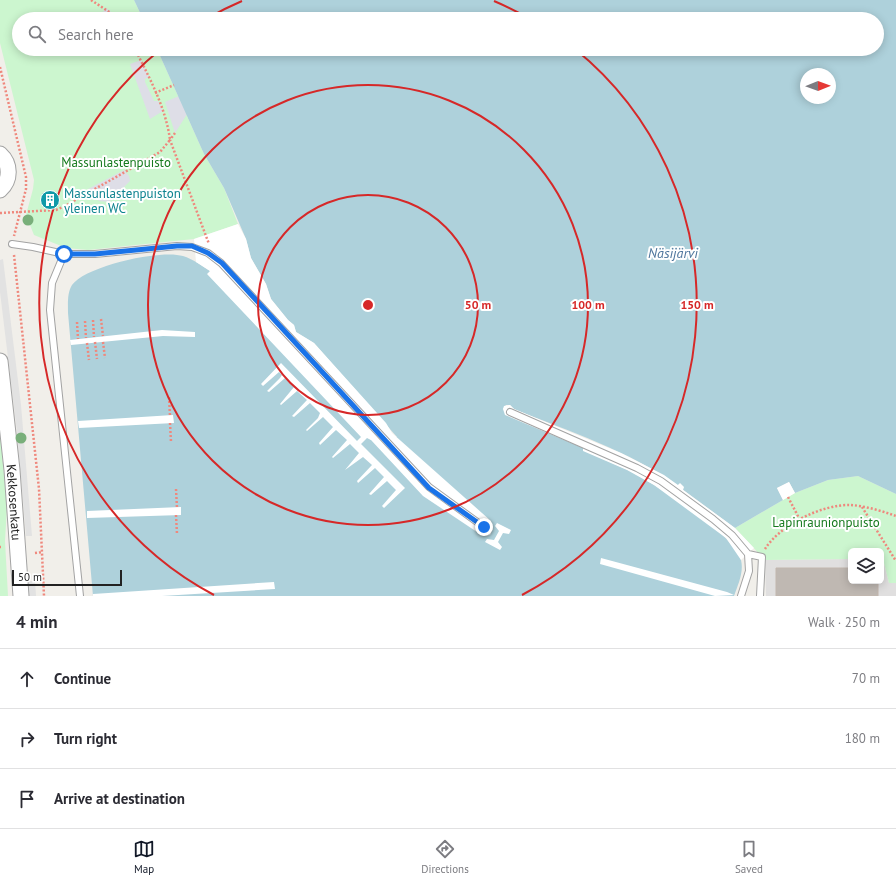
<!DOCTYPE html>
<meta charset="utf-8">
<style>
:root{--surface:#fff;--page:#f7f7f7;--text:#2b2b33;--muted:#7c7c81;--line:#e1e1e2;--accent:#111827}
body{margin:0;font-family:"PT Sans",sans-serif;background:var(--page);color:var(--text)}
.controls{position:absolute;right:12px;bottom:12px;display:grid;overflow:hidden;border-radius:6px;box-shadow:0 2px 10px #0003}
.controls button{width:36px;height:36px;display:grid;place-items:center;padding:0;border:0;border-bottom:1px solid var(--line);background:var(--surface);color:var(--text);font:20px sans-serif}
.compass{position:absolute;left:800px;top:68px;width:36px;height:36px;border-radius:50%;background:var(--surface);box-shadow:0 2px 10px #0003;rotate:89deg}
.scale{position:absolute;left:12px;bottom:10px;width:110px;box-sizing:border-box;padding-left:4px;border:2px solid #222;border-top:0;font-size:11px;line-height:14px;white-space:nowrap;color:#222;-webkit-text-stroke:3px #fff;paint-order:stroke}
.stop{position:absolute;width:12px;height:12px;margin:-9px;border:3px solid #1a73e8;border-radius:50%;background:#fff}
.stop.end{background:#1a73e8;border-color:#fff;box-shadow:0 1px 4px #0008}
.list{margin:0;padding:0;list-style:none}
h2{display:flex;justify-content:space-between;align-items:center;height:52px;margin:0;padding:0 16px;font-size:17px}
h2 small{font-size:13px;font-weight:400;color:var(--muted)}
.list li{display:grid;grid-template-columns:26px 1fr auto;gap:12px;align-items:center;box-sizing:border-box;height:60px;padding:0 16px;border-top:1px solid var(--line)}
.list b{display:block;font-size:15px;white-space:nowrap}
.list em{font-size:13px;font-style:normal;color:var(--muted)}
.icon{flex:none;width:22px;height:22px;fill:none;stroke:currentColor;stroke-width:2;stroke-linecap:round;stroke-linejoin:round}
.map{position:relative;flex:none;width:896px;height:596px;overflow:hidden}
.search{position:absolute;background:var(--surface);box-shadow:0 2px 10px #0003;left:12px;right:12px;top:12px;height:44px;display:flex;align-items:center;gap:10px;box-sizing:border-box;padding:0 14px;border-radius:22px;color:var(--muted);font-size:15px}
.sheet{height:232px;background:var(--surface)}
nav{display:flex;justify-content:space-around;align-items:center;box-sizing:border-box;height:56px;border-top:1px solid var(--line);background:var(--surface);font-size:11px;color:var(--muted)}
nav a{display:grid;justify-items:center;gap:2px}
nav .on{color:var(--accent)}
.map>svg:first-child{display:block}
</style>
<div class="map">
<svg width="896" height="596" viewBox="0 0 896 596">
<rect width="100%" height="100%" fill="#f1efea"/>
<path fill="#e0dfdf" d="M851,559V581H881V559H883L889,583H896V596H766L765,560Z"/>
<path fill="#ccf6cf" d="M0,0H134L143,19H19V49H157L204,154L224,188L238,224L194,239L88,250L66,248L34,235L26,215L33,189L34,180L0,43Z
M0,432L7,507L5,541L8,596H0Z
M858,476L896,494V583H889L883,559H881V551H851V559L765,560L735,528L795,493L828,480Z"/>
<path fill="#e2e2e2" d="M3,259L21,405L32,536H26L17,432L0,292V260Z
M35,581L36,596H21L20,582Z"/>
<path fill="#dedee7" d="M106,8L111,12L120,19H102L99,17Z
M141,60L149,77L145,79V82L154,101H158L163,111L150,119L130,64Z
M193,90L196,100L175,133L165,102Z
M124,170L129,176L130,181L109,202L99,201L88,189Z"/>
<path fill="#aed1db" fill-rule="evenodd" d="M134,0H896V494L858,476L828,480L795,493L789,482L777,488L783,500L735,528L682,489L679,484L678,486C628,450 570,432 514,409L510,405H506L503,409L531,425L584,448L583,450C598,457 613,463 628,470C653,483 734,533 741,560C744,572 738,585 734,596H93L68,313C68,304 67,293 72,285C85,266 161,249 183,256C193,259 202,266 210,271L368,438L371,440L397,437L314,343L296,332L294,325L288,320L271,299L266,284L251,258L246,239L224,188L204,154L157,49H877V19H143ZM806,74H830V98H806Z"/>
<path fill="#fff" d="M238,224L246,239L251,258L266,284L271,299L288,320L294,325L296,332L314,343L386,423L392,433L491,521L493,529L490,535L483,536L423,496L371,440L367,438L361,444L405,488L384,508L382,506L396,490L387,481L371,495L369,494L384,477L375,468L358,483L357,481L372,465L363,457L345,470L359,453L350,444L333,458L332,457L347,440L336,430L320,445L319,443L333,427L323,417L307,431L306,430L318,418L320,413L310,403L294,417L292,416L307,400L297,391L281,405L280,404L294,387L285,378L269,392L267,391L280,378L282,375L279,372L263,386L261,384L281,363L357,441L361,437L207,274L210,271L196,262L194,239Z
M162,330L195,332V337L163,336L71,345L70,340Z
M510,405L514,409L621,453L664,475L678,485L680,483L684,487L683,490L735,528L754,548L741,560L726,538L654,485L627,470L583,451V448L505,415L503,409L504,406Z
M173,415L174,423L79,428L78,421Z
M789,482L795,493L783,500L777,488Z
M181,507V515L87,518V511Z
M497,523L511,530L509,534L503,533L498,542L502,547L500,550L485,542L487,539L494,540L499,531L495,526Z
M601,558L727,592L734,595L715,596L600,564Z
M274,582L275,589L162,596H93V594Z"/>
<path fill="#bfb8b2" stroke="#c2b6ad" d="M54,197V203L45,204V198Z
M776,568H851V581H878V596H776Z"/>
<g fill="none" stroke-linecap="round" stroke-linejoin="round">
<defs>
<path id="service" d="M12,244L33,247L64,254H95L177,246L192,247L208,253L221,263L429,487L484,527
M64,254L52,283L50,310L80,596
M510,412L637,468L661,481L713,519L732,535L748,554L749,571L741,596
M748,554L762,557L760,596"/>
<g id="tertiary">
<path d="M0,154C11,164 11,180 0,190"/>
<path id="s1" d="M0,361L12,470L21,596"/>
</g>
</defs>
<use href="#service" stroke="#a3a3a3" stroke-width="8"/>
<use href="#tertiary" stroke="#a3a3a3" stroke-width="17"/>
<path stroke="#ef887d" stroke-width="2.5" stroke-dasharray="2 2" stroke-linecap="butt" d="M91,0L120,19
M0,67L26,177V189L14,236
M155,93L174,85
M175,133L170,140L209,244
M0,213L56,210L65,206L160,152L170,140C166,108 149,77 135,49
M14,255L39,489L44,596
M101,319L103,336
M93,320L94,337
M85,321L86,338
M77,322L78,339
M95,342L97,359
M103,342L105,358
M87,343L89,360
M169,397L170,416
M170,423L171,442
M176,489L177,508
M788,497L800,520
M862,507L896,561
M176,515L177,534
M0,547H1
M765,549C780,525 822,504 851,505C865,506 882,511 896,516
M35,553L42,552"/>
<use href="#service" stroke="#fff" stroke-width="6"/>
<use href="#tertiary" stroke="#fff" stroke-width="15"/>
</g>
<g fill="#79af7a">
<circle cx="28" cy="220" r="5.5"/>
<circle cx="21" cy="438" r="5.5"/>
</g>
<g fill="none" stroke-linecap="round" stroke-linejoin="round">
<path stroke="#1a73e8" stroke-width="5" d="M64,254H95L177,246H192L208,253L222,263L429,488L484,527"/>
</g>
<g fill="none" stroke="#d62828" stroke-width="2">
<circle cx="368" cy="305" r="110"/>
<circle cx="368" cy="305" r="220"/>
<path d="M214 595A329 329 0 0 1 161 49M206 19A329 329 0 0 1 242 1M494 1A329 329 0 0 1 530 19M575 49A329 329 0 0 1 522 595"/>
</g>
<defs>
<symbol id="building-disc" viewBox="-11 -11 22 22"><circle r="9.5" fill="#0f9aa8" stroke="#fff"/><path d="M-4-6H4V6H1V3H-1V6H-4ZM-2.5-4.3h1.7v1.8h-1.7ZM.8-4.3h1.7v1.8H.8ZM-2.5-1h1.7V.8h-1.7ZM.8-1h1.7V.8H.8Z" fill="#fff"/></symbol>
</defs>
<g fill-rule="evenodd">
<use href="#building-disc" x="39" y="189" width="22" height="22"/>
</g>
<g text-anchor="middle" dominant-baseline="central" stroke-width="4" stroke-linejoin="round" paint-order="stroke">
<g font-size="13" fill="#167a1e" stroke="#fff">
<text x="116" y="162">Massunlastenpuisto</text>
<text x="826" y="522">Lapinraunionpuisto</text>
</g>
<g font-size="13" fill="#0d838f" stroke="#fff" text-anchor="start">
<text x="64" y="193">Massunlastenpuiston<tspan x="64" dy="15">yleinen WC</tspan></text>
</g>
<g font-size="13" fill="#222" stroke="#fff">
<text stroke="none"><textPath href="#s1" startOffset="142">Kekkosenkatu</textPath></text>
</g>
<g font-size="14" font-style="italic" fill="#4e759c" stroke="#fff">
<text x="673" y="253">Näsijärvi</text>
</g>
</g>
<circle cx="368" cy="305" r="6" fill="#d62828" stroke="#fff" stroke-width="2"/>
<g font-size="12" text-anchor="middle" font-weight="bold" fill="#d62828" stroke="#fff" stroke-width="4" stroke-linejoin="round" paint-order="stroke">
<text x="478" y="309">50 m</text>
<text x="588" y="309">100 m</text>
<text x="697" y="309">150 m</text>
</g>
</svg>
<div class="controls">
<button><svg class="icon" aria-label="layers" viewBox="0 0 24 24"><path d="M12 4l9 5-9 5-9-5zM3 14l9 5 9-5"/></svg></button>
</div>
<svg class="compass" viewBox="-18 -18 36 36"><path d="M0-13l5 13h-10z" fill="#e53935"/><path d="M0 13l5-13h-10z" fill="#7c7c81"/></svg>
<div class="scale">50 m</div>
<div class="stop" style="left:64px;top:254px"></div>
<div class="stop end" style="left:484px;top:527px"></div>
<div class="search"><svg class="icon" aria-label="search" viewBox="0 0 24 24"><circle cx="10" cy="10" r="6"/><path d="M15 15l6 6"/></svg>Search here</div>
</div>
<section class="sheet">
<h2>4 min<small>Walk · 250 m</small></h2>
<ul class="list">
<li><svg class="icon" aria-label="ahead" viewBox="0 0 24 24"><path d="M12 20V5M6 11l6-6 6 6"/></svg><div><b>Continue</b></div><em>70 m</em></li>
<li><svg class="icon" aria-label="right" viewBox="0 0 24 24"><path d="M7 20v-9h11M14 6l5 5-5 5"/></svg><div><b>Turn right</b></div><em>180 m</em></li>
<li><svg class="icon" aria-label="arrive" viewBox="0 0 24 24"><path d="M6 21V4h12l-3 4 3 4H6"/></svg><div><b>Arrive at destination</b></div></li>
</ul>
</section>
<nav>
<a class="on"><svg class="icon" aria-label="map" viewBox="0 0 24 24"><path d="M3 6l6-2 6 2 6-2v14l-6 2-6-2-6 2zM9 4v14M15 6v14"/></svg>Map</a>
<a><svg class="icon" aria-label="directions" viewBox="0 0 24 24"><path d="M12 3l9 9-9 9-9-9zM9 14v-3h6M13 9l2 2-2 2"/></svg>Directions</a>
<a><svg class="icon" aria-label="saved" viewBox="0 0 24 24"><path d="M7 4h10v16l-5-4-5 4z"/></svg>Saved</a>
</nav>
